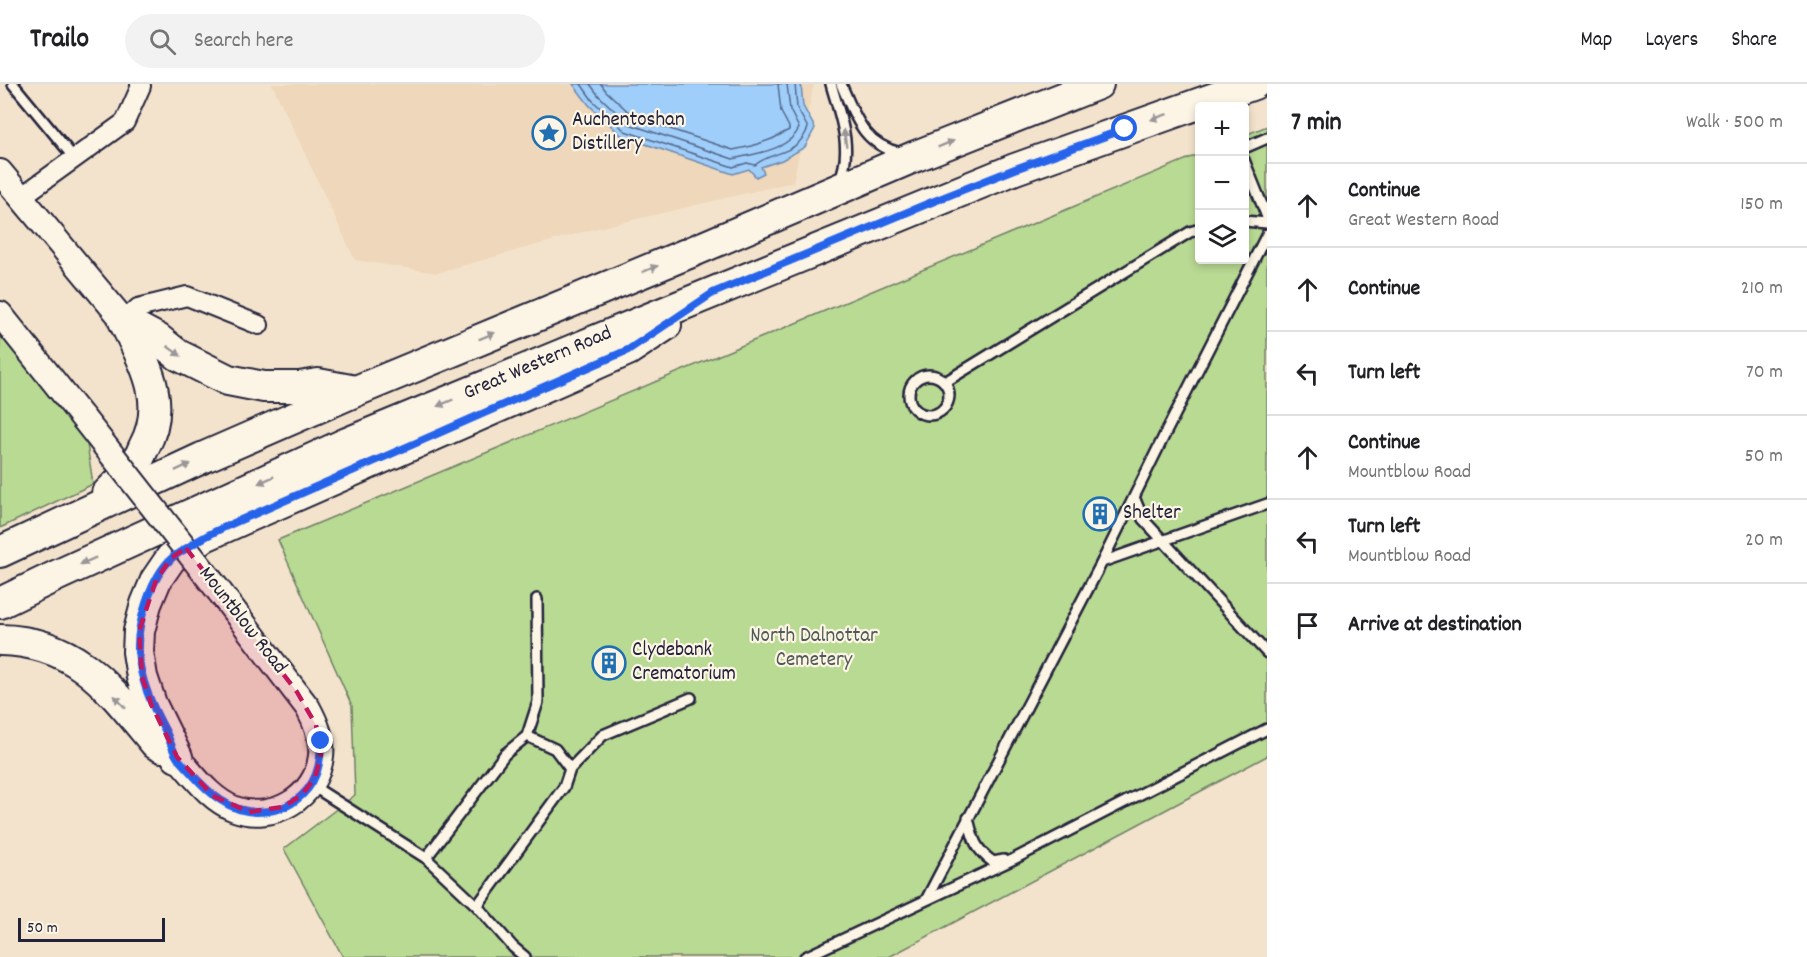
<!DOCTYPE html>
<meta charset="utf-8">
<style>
:root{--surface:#fff;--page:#f2f2f2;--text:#202124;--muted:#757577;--line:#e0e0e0}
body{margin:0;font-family:Dekko,sans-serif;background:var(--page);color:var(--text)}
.controls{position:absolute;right:18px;top:18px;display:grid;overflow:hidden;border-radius:6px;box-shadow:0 3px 9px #0003}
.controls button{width:54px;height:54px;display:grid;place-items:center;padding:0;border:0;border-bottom:2px solid var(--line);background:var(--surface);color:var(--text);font:30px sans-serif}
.scale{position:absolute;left:18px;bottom:15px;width:147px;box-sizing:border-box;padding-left:6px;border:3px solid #22223b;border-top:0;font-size:16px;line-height:21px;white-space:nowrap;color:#22223b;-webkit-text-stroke:4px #fcf5e5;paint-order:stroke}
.stop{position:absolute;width:18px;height:18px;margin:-14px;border:4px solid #2563eb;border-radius:50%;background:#fff}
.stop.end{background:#2563eb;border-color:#fff;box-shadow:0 2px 6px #0008}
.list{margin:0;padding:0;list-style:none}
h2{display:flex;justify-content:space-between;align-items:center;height:78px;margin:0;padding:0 24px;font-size:26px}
h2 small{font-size:20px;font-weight:400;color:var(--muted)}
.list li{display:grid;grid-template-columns:39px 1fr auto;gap:18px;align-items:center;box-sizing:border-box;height:84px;padding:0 24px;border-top:2px solid var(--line)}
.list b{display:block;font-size:22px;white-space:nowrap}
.list p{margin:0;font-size:20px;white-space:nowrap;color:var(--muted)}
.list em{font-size:20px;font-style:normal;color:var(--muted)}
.icon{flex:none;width:33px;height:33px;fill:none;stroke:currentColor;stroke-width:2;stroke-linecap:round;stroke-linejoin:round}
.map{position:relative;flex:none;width:1267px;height:873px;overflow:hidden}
header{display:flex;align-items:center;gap:36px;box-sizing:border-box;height:84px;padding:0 30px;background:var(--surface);border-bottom:2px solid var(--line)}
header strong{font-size:28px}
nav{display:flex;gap:33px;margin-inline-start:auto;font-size:21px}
.search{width:420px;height:54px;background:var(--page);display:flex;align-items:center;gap:15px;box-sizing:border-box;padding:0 21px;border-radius:33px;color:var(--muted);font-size:22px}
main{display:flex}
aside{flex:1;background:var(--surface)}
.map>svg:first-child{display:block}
</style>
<header>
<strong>Trailo</strong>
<div class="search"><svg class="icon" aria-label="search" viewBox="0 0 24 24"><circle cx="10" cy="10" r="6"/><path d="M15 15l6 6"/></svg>Search here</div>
<nav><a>Map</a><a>Layers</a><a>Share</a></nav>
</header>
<main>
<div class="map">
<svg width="1267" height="873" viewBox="0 0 1267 873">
<rect width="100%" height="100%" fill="#f4e3cc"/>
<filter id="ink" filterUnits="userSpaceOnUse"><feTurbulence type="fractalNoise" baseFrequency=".0167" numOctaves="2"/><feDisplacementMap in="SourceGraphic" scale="12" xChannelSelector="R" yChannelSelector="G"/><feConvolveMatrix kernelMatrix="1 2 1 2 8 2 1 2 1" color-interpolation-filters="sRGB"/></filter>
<g filter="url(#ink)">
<path fill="#eed7ba" d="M272,0H814L793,98L590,146L437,189L355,176Z"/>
<path fill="#b9da93" stroke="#6e7e67" stroke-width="1.5" d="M1267,42V672L889,873H343L284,765L355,711L352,622L278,456L1199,70L1200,176H1244L1245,51Z
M0,230L83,334L93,400L0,444Z"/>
<path fill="#9fcefb" stroke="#6d89ae" stroke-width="1.5" d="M573,0H801L803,22L815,44L805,63L782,76L761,83L764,89L756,93L749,85L733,90L622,52L589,21Z"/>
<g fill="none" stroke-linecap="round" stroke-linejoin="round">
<path stroke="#546788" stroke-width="1.5" d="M581,0L593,17L625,47L733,83L747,79L755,81C775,65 796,73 808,44L797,24L795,0
M590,0L599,12L629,40L733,75C753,70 790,66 799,44L790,26L787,0
M601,0L606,7L634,33L733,66L752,62L772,55L789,46V43L781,28L778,0"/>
<defs>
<path id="service" d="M13,0L74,74
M831,0C840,32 854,65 839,98
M841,0C855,32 863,61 901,69
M1244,64L1267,54
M1244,76L1267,133
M1244,137L1267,139
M909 311a20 20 0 1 1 40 0a20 20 0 1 1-40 0Z
M945,298L1190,148L1200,145
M1134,413L1143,435L1267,569
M1102,478L1267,420
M527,652L538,618L537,515
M570,685L603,651L691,614
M311,701L426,774L505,670L527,652L555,665L570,685L564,703L477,822
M968,734C973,755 975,765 993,778L1004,776
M426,774L477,822L513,863L525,873
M926,816L1102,478L1165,350L1267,150
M805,873L1014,775L1267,645"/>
<path id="minor" d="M21,113L125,38L141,2L140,0
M124,237L138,224L187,212L259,241"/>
<path id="tertiary" d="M0,88L124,237
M0,230L83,334
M177,673C194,692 211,716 235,725C273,739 317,713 321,672C323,655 316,639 308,624L219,507"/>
<path id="primary" d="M124,237L158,255L178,271L228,296L264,303H299L318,300L356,307
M107,410C115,401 126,393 133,383C138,378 141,370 144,363C169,317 144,279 124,237
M0,468L202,374L356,307L696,166L916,72L1098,0
M0,519L58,491L347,359L643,237L1015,85L1254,0
M0,556C78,557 111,606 156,660L162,663
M177,673L151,620L142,593L138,568L139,547L146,520L156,496L171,474L205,452L252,431L628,266L666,241"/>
</defs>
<use href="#service" stroke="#22223b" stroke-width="14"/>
<use href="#minor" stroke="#22223b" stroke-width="22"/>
<use href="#tertiary" stroke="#22223b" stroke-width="28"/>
<use href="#primary" stroke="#22223b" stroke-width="34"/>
<use href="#service" stroke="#fcf5e5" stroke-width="9"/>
<use href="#minor" stroke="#fcf5e5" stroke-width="18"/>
<use href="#tertiary" stroke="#fcf5e5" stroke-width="24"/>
<use href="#primary" stroke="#fcf5e5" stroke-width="30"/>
<defs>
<path id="tertiary-bridge" d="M83,334L219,507"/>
</defs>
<use href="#tertiary-bridge" stroke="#22223b" stroke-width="28" stroke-linecap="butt"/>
<use href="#tertiary-bridge" stroke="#fcf5e5" stroke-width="24"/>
</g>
<defs><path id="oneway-solid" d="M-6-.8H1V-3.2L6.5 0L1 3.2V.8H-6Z" transform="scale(1.5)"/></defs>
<g fill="#9a9698">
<use href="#oneway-solid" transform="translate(1159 33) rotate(161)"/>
<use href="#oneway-solid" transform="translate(845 54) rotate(-99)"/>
<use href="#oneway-solid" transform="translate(946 60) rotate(-22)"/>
<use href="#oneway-solid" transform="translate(650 185) rotate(-22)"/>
<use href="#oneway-solid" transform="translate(487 252) rotate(-22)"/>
<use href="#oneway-solid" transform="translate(174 267) rotate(36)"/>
<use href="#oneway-solid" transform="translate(445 319) rotate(157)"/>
<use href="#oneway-solid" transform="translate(183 383) rotate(-25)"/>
<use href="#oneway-solid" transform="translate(266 396) rotate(156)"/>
<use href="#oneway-solid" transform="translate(88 477) rotate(156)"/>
<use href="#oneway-solid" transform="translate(120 618) rotate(-132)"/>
</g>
</g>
<g fill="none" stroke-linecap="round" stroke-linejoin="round" filter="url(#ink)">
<path stroke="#2563eb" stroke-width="8" d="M321,657C321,681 316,702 295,717C284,725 270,728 256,728C229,727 210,710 192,690C187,684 181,679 177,673C172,665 170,656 166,648C152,622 140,596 138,566C137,539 151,493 172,474C176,470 182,467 187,464C207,450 229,441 252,431L628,266L713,209L927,120L1015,85L1125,45"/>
</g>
<path fill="#c2185b" fill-opacity="0.2" stroke="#c2185b" stroke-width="4.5" stroke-dasharray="12 8" stroke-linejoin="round" d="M186,464L297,608L316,641L321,671L315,694L302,711L283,723L249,728L213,712L177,673L151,620L142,593L139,547L156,496L171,474Z"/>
<defs>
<symbol id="sight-ring" viewBox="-11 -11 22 22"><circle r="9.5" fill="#fcf5e5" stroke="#1f6fb2" stroke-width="1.5"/><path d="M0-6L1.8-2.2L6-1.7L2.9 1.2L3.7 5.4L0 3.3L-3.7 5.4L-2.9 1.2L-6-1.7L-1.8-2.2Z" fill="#1f6fb2"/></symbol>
<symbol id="building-ring" viewBox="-11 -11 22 22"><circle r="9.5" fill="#fcf5e5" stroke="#1f6fb2" stroke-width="1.5"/><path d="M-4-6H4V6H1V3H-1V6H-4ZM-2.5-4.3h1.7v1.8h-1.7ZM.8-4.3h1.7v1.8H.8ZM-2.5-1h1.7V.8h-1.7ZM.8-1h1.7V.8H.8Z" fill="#1f6fb2"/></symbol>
</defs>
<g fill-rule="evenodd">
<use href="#sight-ring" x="530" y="30" width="38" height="38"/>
<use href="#building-ring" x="1081" y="411" width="38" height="38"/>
<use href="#building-ring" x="590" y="560" width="38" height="38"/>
</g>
<g text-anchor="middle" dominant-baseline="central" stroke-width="4.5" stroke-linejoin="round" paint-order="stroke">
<g font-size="21" fill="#22223b" stroke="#fcf5e5" text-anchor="start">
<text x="572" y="37">Auchentoshan<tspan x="572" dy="24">Distillery</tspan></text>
<text x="1123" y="430">Shelter</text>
<text x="632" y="567">Clydebank<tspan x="632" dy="24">Crematorium</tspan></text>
</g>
<g font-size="21" fill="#22223b" stroke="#fcf5e5">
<text transform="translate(538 280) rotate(-23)">Great Western Road</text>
<text transform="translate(242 537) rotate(52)">Mountblow Road</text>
</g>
<g font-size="21" fill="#4f5955" stroke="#fcf5e5">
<text x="814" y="553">North Dalnottar<tspan x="814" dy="24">Cemetery</tspan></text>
</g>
</g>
</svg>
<div class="controls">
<button>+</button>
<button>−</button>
<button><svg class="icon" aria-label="layers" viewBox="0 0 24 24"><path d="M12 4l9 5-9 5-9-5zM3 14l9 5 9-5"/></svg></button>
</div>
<div class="scale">50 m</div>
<div class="stop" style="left:1125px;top:45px"></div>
<div class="stop end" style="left:321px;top:657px"></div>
</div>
<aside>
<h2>7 min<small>Walk · 500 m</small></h2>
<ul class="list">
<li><svg class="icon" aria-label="ahead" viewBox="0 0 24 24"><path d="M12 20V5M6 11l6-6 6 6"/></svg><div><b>Continue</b><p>Great Western Road</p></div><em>150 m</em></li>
<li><svg class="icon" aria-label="ahead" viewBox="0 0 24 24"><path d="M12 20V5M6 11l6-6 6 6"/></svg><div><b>Continue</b></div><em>210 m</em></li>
<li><svg class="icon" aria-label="left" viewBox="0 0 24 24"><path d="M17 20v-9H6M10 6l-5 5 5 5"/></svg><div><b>Turn left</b></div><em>70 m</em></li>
<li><svg class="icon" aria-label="ahead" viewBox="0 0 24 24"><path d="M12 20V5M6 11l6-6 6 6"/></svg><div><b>Continue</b><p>Mountblow Road</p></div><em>50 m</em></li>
<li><svg class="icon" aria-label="left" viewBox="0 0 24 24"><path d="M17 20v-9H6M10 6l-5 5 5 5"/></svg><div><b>Turn left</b><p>Mountblow Road</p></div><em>20 m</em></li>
<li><svg class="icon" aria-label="arrive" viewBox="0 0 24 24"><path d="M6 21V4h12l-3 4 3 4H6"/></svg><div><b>Arrive at destination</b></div></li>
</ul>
</aside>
</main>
